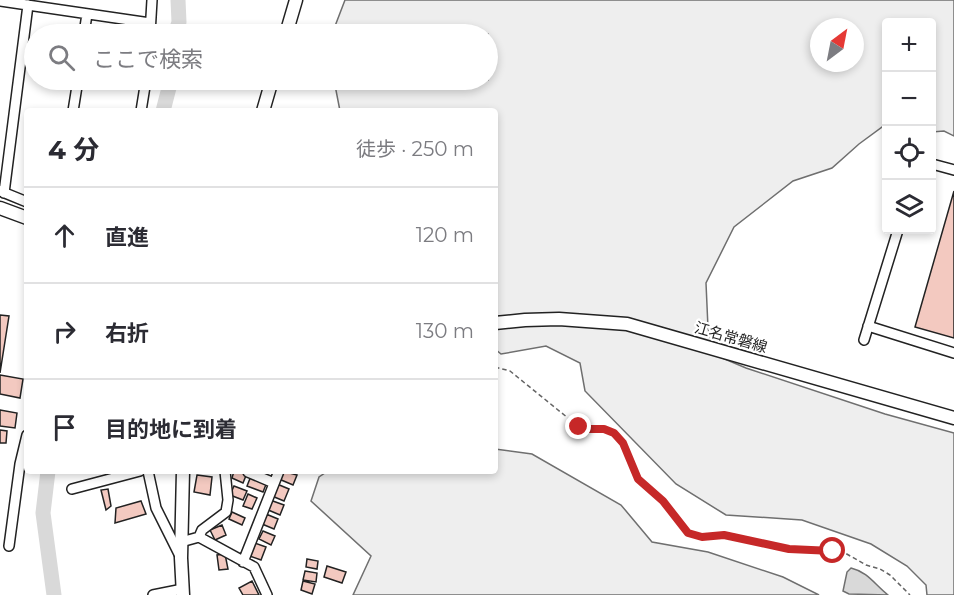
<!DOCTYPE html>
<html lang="ja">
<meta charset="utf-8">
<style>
:root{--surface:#fff;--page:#f7f7f7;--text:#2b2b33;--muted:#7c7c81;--line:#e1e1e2}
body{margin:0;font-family:Montserrat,"Noto Sans JP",sans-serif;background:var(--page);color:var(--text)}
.controls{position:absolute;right:18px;top:18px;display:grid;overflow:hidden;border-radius:6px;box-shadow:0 3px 9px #0003}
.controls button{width:54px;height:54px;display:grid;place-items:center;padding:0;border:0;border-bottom:2px solid var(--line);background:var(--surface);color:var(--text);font:30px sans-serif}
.compass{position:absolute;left:810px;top:18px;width:54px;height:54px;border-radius:50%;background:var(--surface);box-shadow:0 3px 9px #0003;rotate:32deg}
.stop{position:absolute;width:18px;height:18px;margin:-14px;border:4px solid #c62828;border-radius:50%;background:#fff}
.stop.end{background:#c62828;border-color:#fff;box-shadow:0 2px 6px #0008}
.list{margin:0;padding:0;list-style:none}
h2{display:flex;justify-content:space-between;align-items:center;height:78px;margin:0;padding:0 24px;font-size:26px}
h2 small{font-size:20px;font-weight:400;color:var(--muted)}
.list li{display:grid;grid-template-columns:39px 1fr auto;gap:18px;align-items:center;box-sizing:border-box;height:96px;padding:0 24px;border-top:2px solid var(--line)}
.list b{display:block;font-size:22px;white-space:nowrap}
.list em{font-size:20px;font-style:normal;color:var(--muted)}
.icon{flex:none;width:33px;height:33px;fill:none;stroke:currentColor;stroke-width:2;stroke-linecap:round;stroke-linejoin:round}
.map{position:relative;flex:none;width:954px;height:595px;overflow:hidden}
.search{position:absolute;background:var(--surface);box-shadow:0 3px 9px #0003;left:24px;top:24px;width:474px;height:66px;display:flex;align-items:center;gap:15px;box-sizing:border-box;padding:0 21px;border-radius:33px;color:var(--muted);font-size:22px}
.panel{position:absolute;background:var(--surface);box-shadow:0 3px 9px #0003;left:24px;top:108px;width:474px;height:366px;border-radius:6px}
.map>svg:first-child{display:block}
</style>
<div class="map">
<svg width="954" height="595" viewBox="0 0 954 595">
<rect width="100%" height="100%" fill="#fff"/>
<path fill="#eee" stroke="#6f6f6f" stroke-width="1.5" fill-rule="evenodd" d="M345,0H954V136L944,131L932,132V22H886V124L859,144L832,168L793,181L734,227L706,283L708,328L715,355L746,368L885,414L954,433V595H927L926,585L907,566L871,544L802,520L726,515L676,484L585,391L580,363L546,346L501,354L495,349V111H340L334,80H488V34H332ZM819,27H855V63H819Z
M495,449L532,454L621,505L652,542L708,552L783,577L819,595H353L371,556L311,501L319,477L328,471H495Z"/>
<path fill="#d9d9d9" stroke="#6f6f6f" stroke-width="1.5" d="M851,568C868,572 875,585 888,595L849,594L843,591L847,572Z"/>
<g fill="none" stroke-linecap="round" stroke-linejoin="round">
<path stroke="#d9d9d9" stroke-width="15" d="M178,34L176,31L179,22L178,0
M163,111L171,80
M48,471L43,513L54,595"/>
</g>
<path fill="#f3c9c0" stroke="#222" stroke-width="1.5" d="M954,191V338L915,327Z
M0,315L9,316L0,373Z
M0,375L23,379L20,398L0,394Z
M0,410L17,413L15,428L0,426Z
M0,430L7,431L6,443H0Z
M234,471L247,473L243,483L232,478Z
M282,471L297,475L293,485L279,479Z
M197,475L212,477L210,495L194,492Z
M251,476L267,482L263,492L247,486Z
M277,484L289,489L284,501L272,496Z
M234,486L247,491L243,500L230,495Z
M108,489L111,506L106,510L101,490Z
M248,494L257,498L252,509L243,506Z
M270,500L284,505L280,515L266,509Z
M141,501L146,514L115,523L116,508Z
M232,512L245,518L242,525L229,519Z
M266,514L278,519L274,529L262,524Z
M222,525L226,535L215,540L210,530Z
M263,531L275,536L271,545L259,539Z
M252,542L266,547L261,560L247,555Z
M225,554L228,569L219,570L217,555Z
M307,559L318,561L317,569L306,567Z
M327,566L346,572L342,583L324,577Z
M305,571L317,573L316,582L303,580Z
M252,581L259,595H243L239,588Z
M303,581L315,584L312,594L301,590Z"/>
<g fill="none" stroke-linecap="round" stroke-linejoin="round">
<defs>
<path id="minor" d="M0,1L150,23
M84,34L87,14
M150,34L152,0
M73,111L78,80
M141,111L146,80
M932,164L954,170
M0,191L27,202
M4,193L28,5
M868,326L954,353
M864,340L898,230
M148,471L156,508L181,558
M248,472L274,483
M72,489L140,471
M199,537L202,530L226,512L228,500L225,471
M181,542L199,537L254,567L267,595
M9,546L20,464L27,435
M243,562L279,471
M153,595L183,589"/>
<path id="major" d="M286,34L296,0
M263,111L272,80
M0,208L27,218
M495,323L525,320L559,319L627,324L954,418
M183,471L181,558L183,595"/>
</defs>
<use href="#minor" stroke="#222" stroke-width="12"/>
<use href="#major" stroke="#222" stroke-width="15"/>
<path stroke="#646464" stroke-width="1.5" stroke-dasharray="4.5 3" stroke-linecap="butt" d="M495,367L510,371L579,427L590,429H604L614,433L623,443L638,479L663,501L688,533L702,537L724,535L789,549L845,553L866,565L880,569L890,575L910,595"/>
<use href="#minor" stroke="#fff" stroke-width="9"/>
<use href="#major" stroke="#fff" stroke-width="12"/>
</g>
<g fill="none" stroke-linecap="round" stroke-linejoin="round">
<path stroke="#c62828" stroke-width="8" d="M579,427L590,429H604L614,433L623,443L638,479L663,501L688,533L702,537L724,535L789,549L833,551"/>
</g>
<g text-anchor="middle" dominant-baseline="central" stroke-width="4.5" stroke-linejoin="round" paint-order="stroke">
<g font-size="15" fill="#222" stroke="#fff">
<text transform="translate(731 337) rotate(16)">江名常磐線</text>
</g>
</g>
</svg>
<div class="controls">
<button>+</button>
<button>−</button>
<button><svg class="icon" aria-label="locate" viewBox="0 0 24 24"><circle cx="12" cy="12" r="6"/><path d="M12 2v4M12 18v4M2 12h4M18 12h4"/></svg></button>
<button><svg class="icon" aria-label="layers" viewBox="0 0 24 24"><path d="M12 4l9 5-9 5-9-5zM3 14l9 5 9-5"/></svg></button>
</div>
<svg class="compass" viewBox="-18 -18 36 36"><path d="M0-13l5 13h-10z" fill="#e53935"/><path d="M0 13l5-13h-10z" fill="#7c7c81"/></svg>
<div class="stop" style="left:833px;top:551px"></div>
<div class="stop end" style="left:579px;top:427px"></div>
<div class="search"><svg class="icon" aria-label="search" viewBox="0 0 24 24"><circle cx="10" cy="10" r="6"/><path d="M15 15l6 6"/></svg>ここで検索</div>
<section class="panel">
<h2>4 分<small>徒歩 · 250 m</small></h2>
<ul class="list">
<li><svg class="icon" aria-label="ahead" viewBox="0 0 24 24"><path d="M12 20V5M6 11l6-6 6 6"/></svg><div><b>直進</b></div><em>120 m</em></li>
<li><svg class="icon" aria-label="right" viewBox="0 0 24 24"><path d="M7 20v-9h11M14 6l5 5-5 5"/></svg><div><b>右折</b></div><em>130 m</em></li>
<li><svg class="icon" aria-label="arrive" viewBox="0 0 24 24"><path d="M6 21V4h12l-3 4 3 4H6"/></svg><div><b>目的地に到着</b></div></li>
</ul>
</section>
</div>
